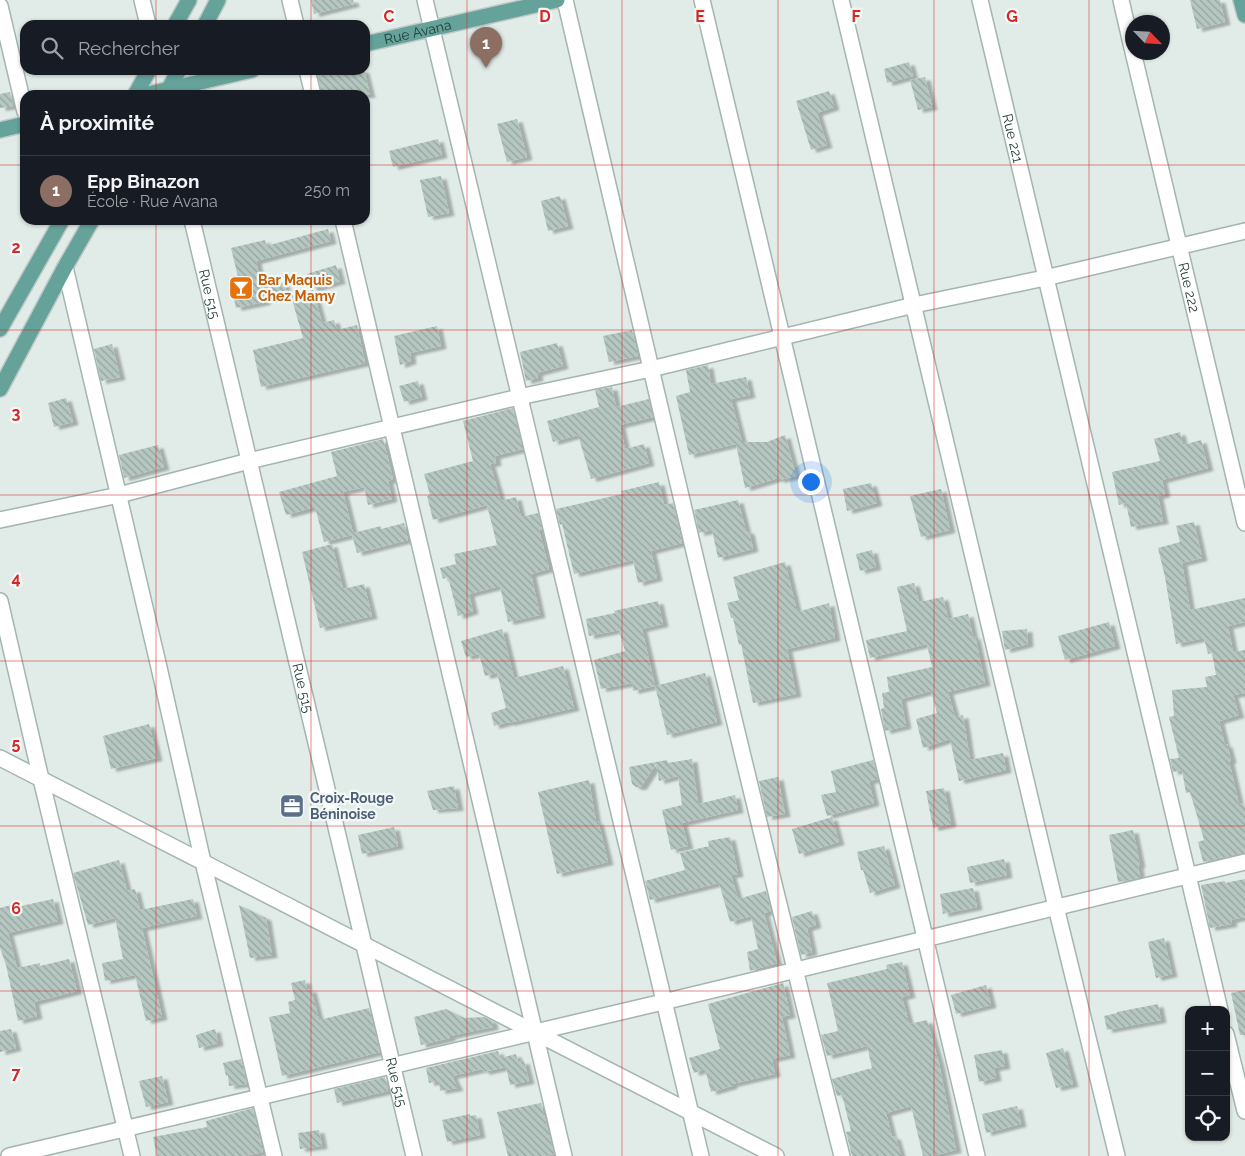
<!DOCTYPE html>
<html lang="fr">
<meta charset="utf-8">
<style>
:root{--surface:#171b24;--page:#20242c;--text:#f1f3f6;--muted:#9ea1a6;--line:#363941;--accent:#ea580c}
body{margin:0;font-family:Raleway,sans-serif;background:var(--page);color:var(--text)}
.controls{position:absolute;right:15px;bottom:15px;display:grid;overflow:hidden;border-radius:10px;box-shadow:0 1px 4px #0004}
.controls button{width:45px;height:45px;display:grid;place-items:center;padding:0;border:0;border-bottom:1px solid var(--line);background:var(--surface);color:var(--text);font:25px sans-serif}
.compass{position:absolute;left:1125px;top:15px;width:45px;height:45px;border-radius:50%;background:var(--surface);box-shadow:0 1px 4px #0004;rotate:115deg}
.you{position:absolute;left:810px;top:481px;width:18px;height:18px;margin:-12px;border:4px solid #fff;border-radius:50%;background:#1a73e8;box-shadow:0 0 0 8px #1a73e833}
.badge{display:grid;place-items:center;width:32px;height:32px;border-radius:50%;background:var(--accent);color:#fff;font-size:16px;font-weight:700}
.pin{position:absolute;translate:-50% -41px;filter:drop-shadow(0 1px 2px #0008)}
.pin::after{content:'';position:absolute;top:26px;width:18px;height:15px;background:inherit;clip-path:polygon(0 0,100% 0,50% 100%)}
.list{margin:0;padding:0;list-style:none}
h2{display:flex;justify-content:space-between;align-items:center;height:65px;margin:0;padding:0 20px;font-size:21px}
h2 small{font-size:16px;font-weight:400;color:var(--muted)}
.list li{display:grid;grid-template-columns:32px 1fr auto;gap:15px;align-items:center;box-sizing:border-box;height:70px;padding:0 20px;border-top:1px solid var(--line)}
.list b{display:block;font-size:19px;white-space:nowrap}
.list p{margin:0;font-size:16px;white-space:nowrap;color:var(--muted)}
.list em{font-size:16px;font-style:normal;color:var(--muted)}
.icon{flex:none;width:28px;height:28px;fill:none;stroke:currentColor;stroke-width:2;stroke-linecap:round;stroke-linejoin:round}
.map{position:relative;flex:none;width:1245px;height:1156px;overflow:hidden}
.search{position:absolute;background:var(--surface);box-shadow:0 1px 4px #0004;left:20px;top:20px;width:350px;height:55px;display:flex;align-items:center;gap:12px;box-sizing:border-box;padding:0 18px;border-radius:15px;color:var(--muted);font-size:19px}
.panel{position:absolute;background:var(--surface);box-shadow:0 1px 4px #0004;left:20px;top:90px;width:350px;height:135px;border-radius:15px}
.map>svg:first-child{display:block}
</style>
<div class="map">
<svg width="1245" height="1156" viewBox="0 0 1245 1156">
<defs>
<pattern id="building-back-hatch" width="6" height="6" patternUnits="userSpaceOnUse" patternTransform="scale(1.25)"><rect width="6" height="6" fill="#b6c7c2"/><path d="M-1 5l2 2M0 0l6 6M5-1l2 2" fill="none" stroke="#94a39f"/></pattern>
<filter id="shadow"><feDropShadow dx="5.5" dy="3" stdDeviation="1" flood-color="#0004"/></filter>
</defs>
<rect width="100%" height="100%" fill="#e1ece9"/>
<path fill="url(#building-back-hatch)" filter="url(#shadow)" d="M311,0H353L354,4L314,14Z
M1190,0H1220L1225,22L1197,29Z
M909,62L913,76L887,83L884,69Z
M325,70H364L370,95H322L317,72Z
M925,77L932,107L918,110L910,80Z
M829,91L834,107L817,113L827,145L811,150L796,101Z
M10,92L13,106L0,108V94Z
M517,119L527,157L507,162L497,124Z
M438,139L442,155L393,167L389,151Z
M441,176L449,213L428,217L420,180Z
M560,196L568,226L548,231L541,201Z
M328,229L331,241L256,261L262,288L284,283L287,293L265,299V302L236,308L230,279L238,277L231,248L265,240L266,246Z
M336,265L340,281L312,289L307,274Z
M313,290L322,323L334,320L337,330L357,325L365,363L261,387L253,350L303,338L291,296Z
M437,326L441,346L410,353L411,361L400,365L394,336Z
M632,330L638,356L609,362L603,336Z
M557,343L563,366L537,373L538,378L526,381L520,352Z
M112,344L120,377L101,381L94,349Z
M708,365L711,384L746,377L750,395L731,399L742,442H767L785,435L796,476L779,480L778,478L745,488L736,444L689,455L676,396L690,392L686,370Z
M418,381L422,397L404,402L399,386Z
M612,387L616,407L649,399L653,417L620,425L625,449L644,444L649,463L591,479L578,435L553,442L547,421L599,407L595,390Z
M66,398L73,422L54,427L48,403Z
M513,408L523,449L495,456L496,463L490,464L501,501L516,497L521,517L538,513L542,530H539L549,569L531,574L540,615L508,622L500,586L469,594L473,611L458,616L448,577L443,579L440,568L456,564L454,554L497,545L487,505L433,520L427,496L430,495L424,474L473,461L463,421Z
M1180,432L1183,445L1201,440L1208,468L1162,480L1165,494L1158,496L1163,521L1131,527L1126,503L1119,505L1112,472L1160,461L1154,439Z
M383,439L393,479L388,481L392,499L368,505L364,487L343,492L353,533L381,526V529L404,523L408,540L357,553L352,535L324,542L315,507L286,515L279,492L337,476L331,452Z
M158,445L164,467L124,478L119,455Z
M659,482L664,505L673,503L682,543L651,551L657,578L638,583L633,560L574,574L562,524L560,525L556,509L622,494L621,491Z
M871,483L877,503L847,511L843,489Z
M941,489L950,530L921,537L910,496Z
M738,500L746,531H749L753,549L718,558L712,530L699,533L694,510Z
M1194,522L1202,558L1182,563L1190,610L1245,598V622L1228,626L1233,652L1245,650V693L1233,695L1239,715L1219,721L1225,745L1227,744L1231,760L1229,761L1239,804L1243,803L1245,810V853L1203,862L1198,842L1204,840L1190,792L1186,793L1182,770L1173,772L1170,759L1179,758L1169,717L1174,716L1172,690L1207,687L1205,677L1216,675L1212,653L1208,654L1204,638L1176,644L1165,577L1158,548L1180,542L1176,526Z
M332,544L343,589L364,584L372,616L320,628L302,552Z
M872,550L876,567L860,571L856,554Z
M785,562L797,612L829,603L835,638L787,649L796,694L753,703L741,644L739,645L733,618H731L727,603L739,600L733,577Z
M914,583L919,602L943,597L948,619L968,614L973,637L975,636L985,683L948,692L955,717L963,715L970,760L1003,753L1006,770L959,781L950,739L923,748L916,719L937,713L931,691L901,699L906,726L885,731L881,709L884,708L882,693L889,692L887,677L932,667L927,644L870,658L866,640L907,631L897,587Z
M658,601L663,624L642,629L655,686L633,691L632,683L601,689L594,660L625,651L619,630L589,636L586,619L615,613L614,611Z
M1109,622L1115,646L1065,660L1058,636Z
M502,629L514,678L563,666L574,708L509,723V722L494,726L491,713L506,708L497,673L485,676L479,654L466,657L461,641Z
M1027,629L1028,644L1005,650L1002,631Z
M705,673L717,722L667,735L655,686Z
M149,724L157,758L111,769L103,736Z
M692,759L698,804L735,795L738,810L682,823L688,846L671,850L662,810L682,805L678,776L659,781L656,764L641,787H636L632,784L629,767L667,760L668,763Z
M873,760L878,779L869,781L874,803L827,816L821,795L836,792L831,771Z
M778,777L785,814L767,817L759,781Z
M589,780L596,822L598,821L608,862L557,874L538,792Z
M454,786L458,808L433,810L427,791Z
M944,788L951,824L933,828L926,791Z
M832,817L839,842L799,854L792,829Z
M394,827L398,846L362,854L358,835Z
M1133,830L1140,865H1138L1140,878L1118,882L1109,835Z
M730,837L738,874L731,875L738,899L766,891L771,911L764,913L777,963L750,971L747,952L758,949L751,916L730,922L719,883L650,900L645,881L685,870L680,853L709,846L708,841Z
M884,846L895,885L870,893L863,870H861L857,852Z
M1004,859L1007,875L970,883L967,867Z
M119,860L127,891L135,889L140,910L193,899L197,916L142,928L162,1017L146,1021L135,975L105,981L102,963L123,959L115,918L88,925L73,873Z
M1245,879V917L1231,920L1232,924L1210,928L1201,885L1225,881V883Z
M973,888L977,907L943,914L940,894Z
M53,899L58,921L8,933L17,968L40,963V966L69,959L77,991L34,1002L37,1016L18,1021L6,965L0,948V908L11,905L12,908Z
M239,905L266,918L272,955L250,958Z
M812,911L816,925L807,928L812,952L801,955L792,917Z
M1164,938L1172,974L1156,978L1148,942Z
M902,962L910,995L902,997L909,1024L927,1020L939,1063L956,1150L931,1156H923L911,1106L886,1113L892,1137L895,1136L901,1156H852L846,1132L851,1131L842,1095L837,1096L832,1079L872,1068L867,1046L827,1056L821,1035L838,1031L827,983L887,969L886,965Z
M305,980L307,990L311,989L319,1020L369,1008L380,1052L282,1076L269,1017L290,1013L288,1002L295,1000L291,983Z
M783,983L790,1015L782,1017L790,1055L772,1059L775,1074L732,1084V1086L711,1092L705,1069L694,1073L689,1058L720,1049L708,1004Z
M986,985L991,1005L956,1014L951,995Z
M1245,990V1035H1240L1231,993Z
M1158,1004L1161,1020L1107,1030L1104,1016L1117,1013V1012Z
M446,1009L464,1018L484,1017L492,1021L493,1027L450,1036V1038L421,1045L414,1017Z
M11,1029L16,1048L0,1052V1031Z
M215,1029L218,1043L199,1048L196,1035Z
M1063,1048L1073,1084L1056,1088L1046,1053Z
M1002,1050L1005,1066L994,1068L996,1078L979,1082L974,1055Z
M498,1051L500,1058L516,1054L518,1062L524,1061L529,1081L510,1085L506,1067L484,1072L483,1069L452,1076L458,1088L440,1091L439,1081L429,1083L426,1068Z
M241,1059L247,1084L229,1086L228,1075L226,1076L223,1063Z
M162,1076L168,1102L146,1107L139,1081Z
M385,1077L388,1091L337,1103L334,1089Z
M541,1103L554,1154L545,1156H508L497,1112Z
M1017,1106L1021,1124L986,1133L982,1114Z
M253,1108L263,1152L245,1156H157L153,1137L207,1127L206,1121Z
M470,1114V1116L476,1115L480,1135L447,1142L442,1120Z
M319,1130L322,1146L300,1149L298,1133Z"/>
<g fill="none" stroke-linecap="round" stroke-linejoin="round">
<defs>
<g id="minor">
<path d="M142,0L148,25"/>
<path d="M290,0L296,25"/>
<path d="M425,0L701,1156"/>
<path d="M565,0C655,386 744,772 842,1156"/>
<path d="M702,0L977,1156"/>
<path d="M841,0L1056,907L1117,1156"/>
<path id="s1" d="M980,0L1220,1010"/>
<path d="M1121,0L1132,48"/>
<path d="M0,6L25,112"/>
<path id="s2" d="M1133,52L1245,523"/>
<path d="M307,70L313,95"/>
<path id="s3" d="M192,220L414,1156"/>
<path d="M343,220L564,1156"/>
<path d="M65,267L158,663L203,862L274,1156"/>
<path d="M0,520L119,495L249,461L519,397L651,369L914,305L1045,278L1245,231"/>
<path d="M0,601L41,779L132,1156"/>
<path d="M0,758L776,1156"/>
<path d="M1226,1034L1245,1111"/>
<path d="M9,1156L663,1002L1245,862"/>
</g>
<g id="major">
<path d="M1241,0L1245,15"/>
<path d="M175,25L189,0"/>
<path d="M205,25L218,0"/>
<path id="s4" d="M365,44L557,0"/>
<path d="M166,94L179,70"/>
<path d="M135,95L149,70"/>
<path d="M144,95L252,70"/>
<path d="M0,130L25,124"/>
<path d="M0,329L62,220"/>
<path d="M0,389L65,267L92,220"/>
</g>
</defs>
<use href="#minor" stroke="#a4b4b1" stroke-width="18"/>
<use href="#major" stroke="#c1c9c8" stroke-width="18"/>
<use href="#minor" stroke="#fff" stroke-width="15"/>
<use href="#major" stroke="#65a29a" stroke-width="15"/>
</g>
<path fill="none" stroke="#d62828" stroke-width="1" stroke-opacity="0.55" d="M156,0V25M311,0V25M467,0V1156M622,0V1156M778,0V1156M934,0V1156M1089,0V1156M156,70V95M311,70V95M0,165H25M365,165H1245M156,220V1156M311,220V1156M0,330H1245M0,495H1245M0,661H1245M0,826H1245M0,991H1245"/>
<defs>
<symbol id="bar-square" viewBox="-11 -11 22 22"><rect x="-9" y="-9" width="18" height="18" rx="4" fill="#e8710a" stroke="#f2f8f6"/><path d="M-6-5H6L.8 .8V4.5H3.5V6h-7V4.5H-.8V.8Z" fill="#fff"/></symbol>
<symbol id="office-square" viewBox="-11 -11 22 22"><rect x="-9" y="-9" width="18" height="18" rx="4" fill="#5c6f8a" stroke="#f2f8f6"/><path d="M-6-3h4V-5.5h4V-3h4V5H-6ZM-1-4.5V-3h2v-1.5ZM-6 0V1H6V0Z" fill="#fff"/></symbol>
</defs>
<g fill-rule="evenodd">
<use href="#bar-square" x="227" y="274" width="28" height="28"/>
<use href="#office-square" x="278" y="792" width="28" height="28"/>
</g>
<g text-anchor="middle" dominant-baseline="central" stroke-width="4.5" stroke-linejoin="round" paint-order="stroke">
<g font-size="14" fill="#213d39" stroke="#f2f8f6">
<text stroke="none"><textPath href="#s4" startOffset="54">Rue Avana</textPath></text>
<text stroke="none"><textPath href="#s1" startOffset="142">Rue 221</textPath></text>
<text stroke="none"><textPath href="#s2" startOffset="242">Rue 222</textPath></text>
<text stroke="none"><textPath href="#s3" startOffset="76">Rue 515</textPath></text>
<text stroke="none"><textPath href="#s3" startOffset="481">Rue 515</textPath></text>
<text stroke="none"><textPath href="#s3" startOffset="886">Rue 515</textPath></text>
</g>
<g font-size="14" font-weight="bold" fill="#c56008" stroke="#f2f8f6" text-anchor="start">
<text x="258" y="280">Bar Maquis<tspan x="258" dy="16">Chez Mamy</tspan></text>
</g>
<g font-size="14" font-weight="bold" fill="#4e5e75" stroke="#f2f8f6" text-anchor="start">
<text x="310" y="798">Croix-Rouge<tspan x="310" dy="16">Béninoise</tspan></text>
</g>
</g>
<g font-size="16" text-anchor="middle" font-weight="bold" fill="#d62828" stroke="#f2f8f6" stroke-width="4.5" stroke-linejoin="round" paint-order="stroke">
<text x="389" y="22">C</text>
<text x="545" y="22">D</text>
<text x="700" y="22">E</text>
<text x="856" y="22">F</text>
<text x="1012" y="22">G</text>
<text x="16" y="253">2</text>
<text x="16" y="419">3</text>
<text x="16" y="584">4</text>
<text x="16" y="749">5</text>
<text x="16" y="914">6</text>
<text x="16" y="1079">7</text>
</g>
</svg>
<div class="controls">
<button>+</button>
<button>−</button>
<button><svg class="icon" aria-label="locate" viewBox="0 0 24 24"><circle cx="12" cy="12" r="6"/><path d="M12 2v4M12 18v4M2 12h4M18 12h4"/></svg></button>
</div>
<svg class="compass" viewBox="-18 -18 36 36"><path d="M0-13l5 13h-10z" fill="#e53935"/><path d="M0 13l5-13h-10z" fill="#9ea1a6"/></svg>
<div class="you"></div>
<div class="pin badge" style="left:486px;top:68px;background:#8d6e63">1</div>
<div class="search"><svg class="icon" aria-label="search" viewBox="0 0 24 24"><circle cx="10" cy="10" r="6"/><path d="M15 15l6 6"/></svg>Rechercher</div>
<section class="panel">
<h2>À proximité<small></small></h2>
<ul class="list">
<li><span class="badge" style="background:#8d6e63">1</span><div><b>Epp Binazon</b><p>École · Rue Avana</p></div><em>250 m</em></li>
</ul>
</section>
</div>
